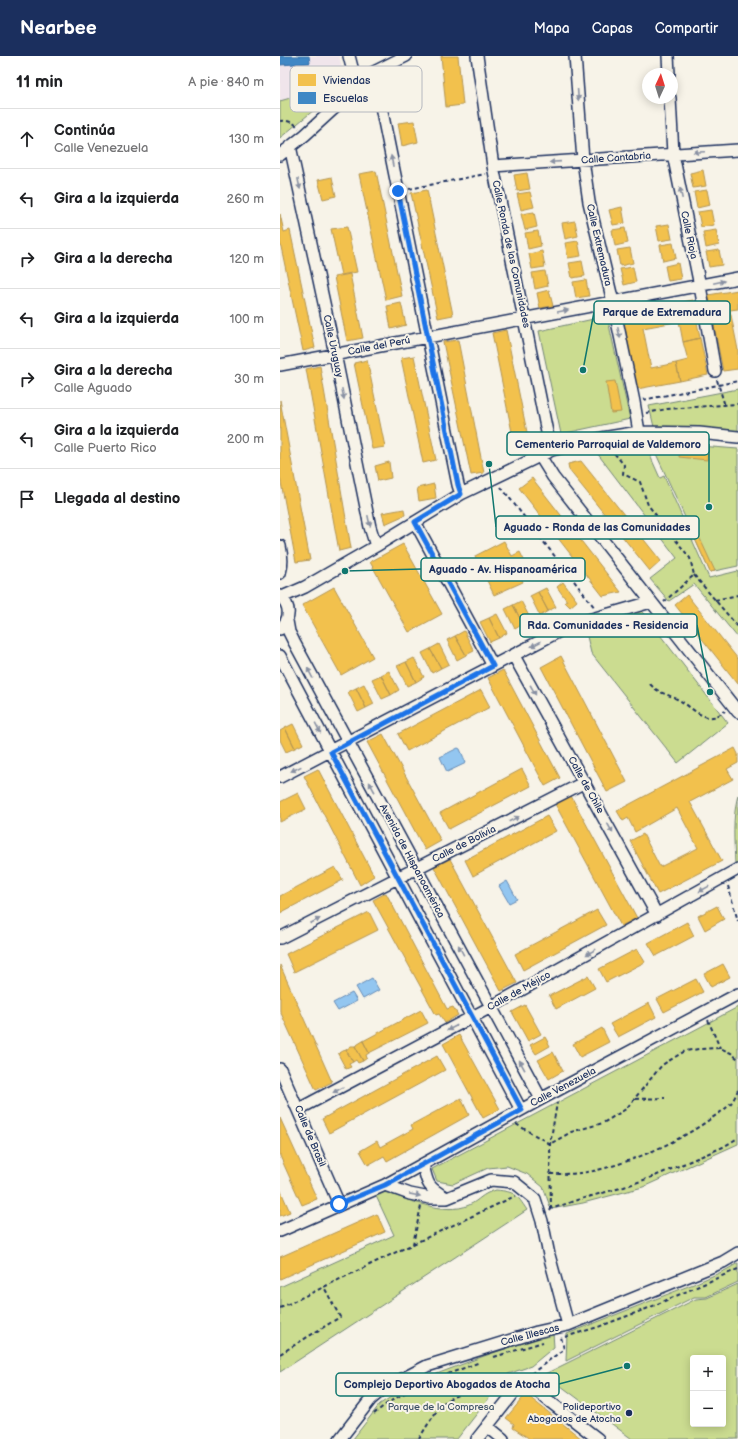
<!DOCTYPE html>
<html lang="es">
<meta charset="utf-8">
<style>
:root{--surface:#fff;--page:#f2f2f2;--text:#202124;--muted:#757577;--line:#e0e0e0;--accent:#1b2f5e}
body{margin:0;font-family:"Balsamiq Sans",sans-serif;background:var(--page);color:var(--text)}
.controls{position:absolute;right:12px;bottom:12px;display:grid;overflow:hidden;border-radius:4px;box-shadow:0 2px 10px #0003}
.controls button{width:36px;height:36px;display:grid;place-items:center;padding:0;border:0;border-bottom:1px solid var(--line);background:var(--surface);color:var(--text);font:20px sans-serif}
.compass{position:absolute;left:362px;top:12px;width:36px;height:36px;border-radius:50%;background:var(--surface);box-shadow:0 2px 10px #0003;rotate:4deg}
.stop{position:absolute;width:12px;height:12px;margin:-9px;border:3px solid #1a73e8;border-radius:50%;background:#fff}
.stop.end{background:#1a73e8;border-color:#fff;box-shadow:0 1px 4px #0008}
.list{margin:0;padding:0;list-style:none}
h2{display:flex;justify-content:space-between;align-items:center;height:52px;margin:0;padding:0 16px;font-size:17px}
h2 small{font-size:13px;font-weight:400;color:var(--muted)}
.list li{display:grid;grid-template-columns:26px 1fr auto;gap:12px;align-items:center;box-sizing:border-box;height:60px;padding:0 16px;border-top:1px solid var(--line)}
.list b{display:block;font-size:15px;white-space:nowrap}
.list p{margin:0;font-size:13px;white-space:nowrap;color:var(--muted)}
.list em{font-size:13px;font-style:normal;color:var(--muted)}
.icon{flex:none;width:22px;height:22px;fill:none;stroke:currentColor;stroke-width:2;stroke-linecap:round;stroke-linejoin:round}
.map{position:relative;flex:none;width:458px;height:1383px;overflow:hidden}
header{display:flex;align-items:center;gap:24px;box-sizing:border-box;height:56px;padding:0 20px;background:var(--accent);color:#fff}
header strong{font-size:19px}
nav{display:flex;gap:22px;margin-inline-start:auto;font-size:14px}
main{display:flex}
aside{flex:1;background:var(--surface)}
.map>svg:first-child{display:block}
</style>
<header>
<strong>Nearbee</strong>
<nav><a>Mapa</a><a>Capas</a><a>Compartir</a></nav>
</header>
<main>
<aside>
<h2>11 min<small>A pie · 840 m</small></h2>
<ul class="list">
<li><svg class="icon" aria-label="ahead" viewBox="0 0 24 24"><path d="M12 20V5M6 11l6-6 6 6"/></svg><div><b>Continúa</b><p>Calle Venezuela</p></div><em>130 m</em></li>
<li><svg class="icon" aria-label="left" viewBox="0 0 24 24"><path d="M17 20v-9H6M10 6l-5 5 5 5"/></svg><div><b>Gira a la izquierda</b></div><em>260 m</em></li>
<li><svg class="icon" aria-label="right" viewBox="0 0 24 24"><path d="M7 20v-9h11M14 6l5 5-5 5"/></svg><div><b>Gira a la derecha</b></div><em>120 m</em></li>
<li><svg class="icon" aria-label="left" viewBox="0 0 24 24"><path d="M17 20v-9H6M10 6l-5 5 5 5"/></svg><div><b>Gira a la izquierda</b></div><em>100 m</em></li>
<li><svg class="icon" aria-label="right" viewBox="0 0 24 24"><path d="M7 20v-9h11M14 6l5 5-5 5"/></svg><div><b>Gira a la derecha</b><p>Calle Aguado</p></div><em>30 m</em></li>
<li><svg class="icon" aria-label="left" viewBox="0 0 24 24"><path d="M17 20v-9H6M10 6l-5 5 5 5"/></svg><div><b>Gira a la izquierda</b><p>Calle Puerto Rico</p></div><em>200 m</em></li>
<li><svg class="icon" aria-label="arrive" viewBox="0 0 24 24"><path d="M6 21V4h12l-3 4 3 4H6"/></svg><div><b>Llegada al destino</b></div></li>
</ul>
</aside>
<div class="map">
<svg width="458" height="1383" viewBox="0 0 458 1383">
<rect width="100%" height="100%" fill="#f7f3e8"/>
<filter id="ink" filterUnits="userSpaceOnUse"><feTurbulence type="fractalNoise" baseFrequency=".025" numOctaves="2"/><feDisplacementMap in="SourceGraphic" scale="8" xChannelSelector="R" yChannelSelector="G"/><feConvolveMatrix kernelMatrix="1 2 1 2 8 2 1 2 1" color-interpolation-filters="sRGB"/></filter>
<g filter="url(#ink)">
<path fill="#f0e5eb" d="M0,0H59L63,16L39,30L0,45Z"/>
<path fill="#cbdc90" stroke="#738677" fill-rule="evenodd" d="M63,16L66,20V26L63,30L0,82V45C23,39 43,28 63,16Z
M327,260L350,363L281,378L259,275Z
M458,333V375L374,371L369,350Z
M354,388L355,395H368L380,422L384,420L429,522L458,515V582L414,528L389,545L370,523L397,502L317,397Z
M394,388L458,393V510L430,516L372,389Z
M360,553L448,667L398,707L311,597L304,568Z
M458,739V806L455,808C454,785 452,762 458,739Z
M458,951V1088L363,1131L303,1147L271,1153L263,1131L247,1118L227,1110L208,1112L173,1128L157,1125L152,1113Z
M216,1134C236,1136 236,1138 247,1154L0,1316V1231L114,1179L96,1140L104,1136C126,1143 166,1160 189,1149C200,1144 201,1138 216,1134Z
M458,1207V1226L426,1241H414L286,1305L287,1278L416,1227L446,1214Z
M458,1228V1383H352L265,1318L416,1243L427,1242ZM413,1302H443V1368H413Z
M273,1277L274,1291L251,1310L228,1318L177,1383H73L100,1348L133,1327L204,1300Z"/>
<path fill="#93c6f0" stroke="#638ab6" d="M178,692L180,693L186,707L167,716L160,701Z
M227,825L237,843L229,847L219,830Z
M92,922L99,934L83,943L76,931Z
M72,937L77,945L58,955L53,947Z"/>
<path fill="#f2c14e" stroke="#b29553" d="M161,0H178L183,49L166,51Z
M134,65L138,86L122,90L118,67Z
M423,114L426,130L413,132L410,117Z
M96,115L122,240L106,244L79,118Z
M247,117L250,133L237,135L234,119Z
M52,121L56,140L43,143L38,124Z
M147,134L173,259L158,262L131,137Z
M427,134L430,149L417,152L414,136Z
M250,136L254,151L241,154L237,138Z
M342,151L345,167L333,169L329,154Z
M431,154L434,169L421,171L418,156Z
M254,156L257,171L245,174L241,158Z
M0,158L4,176L10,174L35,292L23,295L0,186Z
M295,165L298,180L285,183L282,167Z
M389,168L392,183L379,185L376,170Z
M67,171L77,216L61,219L51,173Z
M345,172L348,187L335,190L332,174Z
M436,174L439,189L426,192L423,176Z
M258,175L261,190L248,193L245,177Z
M298,185L301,200L288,202L285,187Z
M393,187L396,202L383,205L380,189Z
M350,192L353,207L340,210L337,194Z
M439,194L442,209L429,211L426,196Z
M262,195L265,211L252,213L249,198Z
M302,205L305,220L292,222L289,207Z
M398,207L401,223L388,225L385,210Z
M353,211L356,226L344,229L340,213Z
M265,215L268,230L255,233L252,217Z
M70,218L83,282L67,285L54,221Z
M306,224L309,240L296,242L293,226Z
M269,234L273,250L260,252L257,237Z
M458,234V253L450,254L458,294V313L443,315L428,239Z
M413,244L420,282L403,286L399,265L390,267L386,249Z
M121,247L126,269L111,273L107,250Z
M386,249L390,267L363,272L371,312L396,307L400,325L357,333L342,257Z
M226,274L249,386L235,391L212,277Z
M420,282L428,319L400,325L396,307L408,304L403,286Z
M178,284L204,417L191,419L163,286Z
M134,300L156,404L143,407L121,302Z
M87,304L105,391L92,393L74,307Z
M40,310L71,492L59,495L26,313Z
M335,325L341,356L331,357L326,326Z
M0,344L30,504L16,506L0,421Z
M400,388L428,391L427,404L399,401Z
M301,405L381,505L370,515L289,414L288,408Z
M109,406L111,422L98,425L95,410Z
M252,422L341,536L323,540L239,432Z
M154,428L156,442L139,445L137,432Z
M124,453L125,459L105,468L102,457Z
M415,472L435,515L430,516L411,474Z
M224,485L232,500L240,496L245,506L237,510L243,526L214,539L195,500Z
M123,488L162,558L129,576L90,506Z
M283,526L297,545L290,551L285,546L287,545L277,531Z
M54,531L93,601L61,619L22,549Z
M266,532L276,551L268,555L258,536Z
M258,536L268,555L260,560L250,540Z
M407,539L458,603V628L395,549Z
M241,545L251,564L243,568L233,549Z
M233,549L243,568L235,573L225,553Z
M217,558L227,577L219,582L209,562Z
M209,562L219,582L210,586L200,566Z
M184,575L194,595L186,599L175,580Z
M175,580L186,599L177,604L167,584Z
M159,588L169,608L161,612L150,593Z
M150,593L161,612L152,617L142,597Z
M281,600L347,726L327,736L261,611Z
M134,602L144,621L136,626L126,606Z
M126,606L136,626L127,630L117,610Z
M223,614L280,722L265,730L208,622Z
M109,615L119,634L111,639L101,619Z
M101,619L111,639L102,643L92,623Z
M84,628L94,648L86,652L76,632Z
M76,632L86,652L78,656L68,636Z
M201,634L210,651L127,695L118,678Z
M13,668L23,688L15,692L5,672Z
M5,672L15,692L6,696L0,684V675Z
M103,678L161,785L145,794L87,686Z
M455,692L458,698V707L447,713L453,723L410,746L442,805L378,838L350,785L363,778L380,811L418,792L397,752L355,776L348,762L343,765L337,755Z
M38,713L94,820L80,829L24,720Z
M242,713L251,730L169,773L160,757Z
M18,737L26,753L0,766V746Z
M290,738L357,862L341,870L274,746Z
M267,760L276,775L193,820L185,804Z
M170,803L237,927L221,935L154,811Z
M55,811L63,824L0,857V840Z
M106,837L167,953L173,951L178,959L165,967L159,958L156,959L93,844Z
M437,850L444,863L425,874L418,860Z
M317,854L326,869L243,914L235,898Z
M89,856L98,874L14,916L6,898Z
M407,866L414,880L376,900L368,887Z
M357,893L365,906L326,926L319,913Z
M443,908L450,921L431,931L424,918Z
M0,909L52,1026L36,1034L0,955Z
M308,920L315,932L276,953L269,940Z
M416,923L423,936L384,956L377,943Z
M369,947L376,961L338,981L330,968Z
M245,949L261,978L248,985L232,956Z
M141,954L148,967L89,997L83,985Z
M322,972L329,986L300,1001L293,988Z
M179,979L220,1053L203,1062L163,988Z
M265,981L270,990L256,998L250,989Z
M83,985L89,997L86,999L87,1002L83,1005L75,990Z
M71,990H75L83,1005L78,1007L76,1004L73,1006L66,994Z
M66,994L73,1006L69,1008L71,1011L66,1013L58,998L63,995Z
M273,996L283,1015L269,1023L258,1004Z
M157,1000L165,1014L49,1077L42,1063Z
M181,1042L189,1059L107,1105L104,1100L88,1109L80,1095L97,1085L100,1091L133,1073L131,1069Z
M0,1062L37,1143L22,1149L0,1100Z
M0,1133L10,1156L0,1160Z
M97,1158L105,1176L0,1223V1201Z
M246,1338L253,1344L302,1383H250L233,1372L234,1368L226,1362Z"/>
<path fill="#3f88c5" stroke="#346da6" d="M0,0H29L30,7L0,9Z"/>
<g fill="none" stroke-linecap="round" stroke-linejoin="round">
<defs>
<path id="minor" d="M69,0L74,19L81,28
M197,0L213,110L269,386L272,394
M295,0L303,104L309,146L333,246L354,346L359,376
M388,0L389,18
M94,16L178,429L181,438
M390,42L393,98L420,230L435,315
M10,90L55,298L90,471L96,490
M0,99L25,79L94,16L126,0
M213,110L458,94
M0,309L458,222
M260,400L273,421L458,656
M135,466L213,610
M0,490C2,499 3,508 0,517
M0,540C11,550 11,563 0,573
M2,541L25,531L96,490L181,438L272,394L322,382L359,376L419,377L458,381
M7,565L9,576L14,586L261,1043
M0,600L241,1054
M234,600L377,859
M0,721L291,569L371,546
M0,882L305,726
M0,1013L59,1148
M19,1053L211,951L458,813
M143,1108C147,1127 147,1131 165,1141
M105,1129L130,1138L150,1142H167L211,1124L234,1126L255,1143L262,1165L269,1199L288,1269
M0,1175L105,1129L261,1043L458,938
M207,1370L223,1383
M60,1383L91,1343L103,1333L147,1310L257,1276L288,1269L443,1206L458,1197
M197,1383L244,1324L269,1345L318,1383"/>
</defs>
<use href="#minor" stroke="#1b2f5e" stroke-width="14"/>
<path stroke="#1b2f5e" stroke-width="2" stroke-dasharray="4 3" stroke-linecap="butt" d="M0,65C7,64 14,66 19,72
M129,133L205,118
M437,324L445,350
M363,344L458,325
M366,357L387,353L458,348
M330,392L344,409L343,418L360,426L368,449L410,502L414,519L384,546
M221,431L315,552
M414,519L458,571
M435,544L458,539
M343,579L369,559
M370,628C378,637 387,638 397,643C408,648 416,659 428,661C435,662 439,659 445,655
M448,830L458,865
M428,964L440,992
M355,1043L385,1042
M236,1068L270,1088L291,1076L323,1067L346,1053L382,1009L405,995L419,993L440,992L451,997L458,1003
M270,1118C285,1118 298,1118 313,1115C350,1107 398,1086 429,1064C436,1059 445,1054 451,1047C454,1044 456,1038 458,1034
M271,1153L270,1088L277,1047
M270,1155L271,1153L297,1144L344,1131L375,1120L443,1091L458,1082
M133,1188L235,1140
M0,1252L133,1188L141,1150
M285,1281L318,1271L366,1253L458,1213
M0,1298L60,1261L44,1231
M214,1301L263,1286
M251,1318L284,1293L281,1281
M94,1358C123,1332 164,1320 200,1306
M139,1383C145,1373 157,1352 166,1345C180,1336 215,1325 231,1324"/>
<use href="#minor" stroke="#f7f3e8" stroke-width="11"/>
</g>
<defs><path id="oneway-solid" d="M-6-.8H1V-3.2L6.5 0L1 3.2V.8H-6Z"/></defs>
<g fill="#8991a3">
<use href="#oneway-solid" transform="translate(298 39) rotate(86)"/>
<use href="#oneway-solid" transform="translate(419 96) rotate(177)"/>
<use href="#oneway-solid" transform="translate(112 105) rotate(-101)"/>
<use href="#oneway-solid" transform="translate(275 106) rotate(176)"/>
<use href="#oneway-solid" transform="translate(19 128) rotate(78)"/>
<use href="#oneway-solid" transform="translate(401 137) rotate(-102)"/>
<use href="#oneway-solid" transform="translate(439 226) rotate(-12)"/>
<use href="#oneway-solid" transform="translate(283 255) rotate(-10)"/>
<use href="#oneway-solid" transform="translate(339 277) rotate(78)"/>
<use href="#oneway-solid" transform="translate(63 338) rotate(79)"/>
<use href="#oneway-solid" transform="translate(89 465) rotate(78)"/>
<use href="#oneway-solid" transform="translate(256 588) rotate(152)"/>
<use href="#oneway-solid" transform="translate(30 617) rotate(-118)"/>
<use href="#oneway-solid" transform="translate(253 634) rotate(61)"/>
<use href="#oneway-solid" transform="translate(38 672) rotate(62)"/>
<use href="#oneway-solid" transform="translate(16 713) rotate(154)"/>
<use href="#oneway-solid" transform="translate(92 731) rotate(-119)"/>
<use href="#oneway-solid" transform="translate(234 763) rotate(-27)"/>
<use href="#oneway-solid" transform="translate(330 772) rotate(61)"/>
<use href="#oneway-solid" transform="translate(424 833) rotate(151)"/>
<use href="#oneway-solid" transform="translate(35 865) rotate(-27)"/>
<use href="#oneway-solid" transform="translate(181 894) rotate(-118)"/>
<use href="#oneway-solid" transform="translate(311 896) rotate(151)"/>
<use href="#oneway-solid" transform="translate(172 972) rotate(152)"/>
<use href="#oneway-solid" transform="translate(242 1009) rotate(-119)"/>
<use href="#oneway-solid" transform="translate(58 1034) rotate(152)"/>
<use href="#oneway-solid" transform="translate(135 1139) rotate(11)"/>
</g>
</g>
<g fill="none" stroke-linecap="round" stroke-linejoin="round" filter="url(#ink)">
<path stroke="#1a73e8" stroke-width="5" d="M59,1148L105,1129L242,1054L51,696L213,610L135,466L181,438L178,429L118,135"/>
</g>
<circle fill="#1b2f5e" stroke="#f7f3e8" stroke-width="1.5" cx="349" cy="1357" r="4"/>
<g text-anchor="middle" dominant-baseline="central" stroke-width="4" stroke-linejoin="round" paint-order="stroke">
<g font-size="10" fill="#1b2f5e" stroke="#f7f3e8">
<text transform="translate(336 102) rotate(-4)">Calle Cantabria</text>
<text transform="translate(409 179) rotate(78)">Calle Rioja</text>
<text transform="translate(319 189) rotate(77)">Calle Extremadura</text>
<text transform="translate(231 198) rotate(78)">Calle Ronda de las Comunidades</text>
<text transform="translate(53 290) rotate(78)">Calle Uruguay</text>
<text transform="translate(99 290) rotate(-11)">Calle del Perú</text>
<text transform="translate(306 729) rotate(61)">Calle de Chile</text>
<text transform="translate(184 788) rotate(-27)">Calle de Bolivia</text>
<text transform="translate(132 805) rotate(62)">Avenida de Hispanoamérica</text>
<text transform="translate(239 935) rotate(-29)">Calle de Méjico</text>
<text transform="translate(283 1031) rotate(-28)">Calle Venezuela</text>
<text transform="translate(30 1080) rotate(67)">Calle de Brasil</text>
<text transform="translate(250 1279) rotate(-15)">Calle Illescas</text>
</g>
<g font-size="10" fill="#3e5268" stroke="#f7f3e8">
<text x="161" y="1351">Parque de la Compresa</text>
</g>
<g font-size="10" fill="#1b2f5e" stroke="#f7f3e8" text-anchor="end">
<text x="341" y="1351">Polideportivo<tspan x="341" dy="12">Abogados de Atocha</tspan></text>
</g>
</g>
<rect x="10" y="10" width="132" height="46" rx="6" fill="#f7f3e8" stroke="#b5b8bf" stroke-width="1"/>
<rect x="18" y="18" width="18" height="12" fill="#f2c14e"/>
<rect x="18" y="36" width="18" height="12" fill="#3f88c5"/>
<g font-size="11" fill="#1b2f5e">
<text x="43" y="28">Viviendas</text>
<text x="43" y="46">Escuelas</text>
</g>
<path fill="none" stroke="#0f766e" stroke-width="1.5" d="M303 314L314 256M429 451L429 388M209 408L216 471M65 515L141 513M430 636L417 569M347 1310L279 1328"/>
<g fill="#0f766e" stroke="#f7f3e8" stroke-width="1.5">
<circle cx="303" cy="314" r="4"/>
<circle cx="429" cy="451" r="4"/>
<circle cx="209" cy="408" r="4"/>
<circle cx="65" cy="515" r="4"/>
<circle cx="430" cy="636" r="4"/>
<circle cx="347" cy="1310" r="4"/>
</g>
<g fill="#f7f3e8" stroke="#0f766e" stroke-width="1.5">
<rect x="314" y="245" width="136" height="23" rx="4"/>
<rect x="227" y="376" width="202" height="23" rx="4"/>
<rect x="216" y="460" width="203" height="23" rx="4"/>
<rect x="141" y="502" width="164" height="23" rx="4"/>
<rect x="240" y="558" width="177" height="23" rx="4"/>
<rect x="56" y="1317" width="223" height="23" rx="4"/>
</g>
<g font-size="11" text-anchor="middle" font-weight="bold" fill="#1b2f5e">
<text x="382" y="260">Parque de Extremadura</text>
<text x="328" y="392">Cementerio Parroquial de Valdemoro</text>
<text x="317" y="475">Aguado - Ronda de las Comunidades</text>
<text x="223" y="517">Aguado - Av. Hispanoamérica</text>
<text x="328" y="573">Rda. Comunidades - Residencia</text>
<text x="167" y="1332">Complejo Deportivo Abogados de Atocha</text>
</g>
</svg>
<div class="controls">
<button>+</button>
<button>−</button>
</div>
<svg class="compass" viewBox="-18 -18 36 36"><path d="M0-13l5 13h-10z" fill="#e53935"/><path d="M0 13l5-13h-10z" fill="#757577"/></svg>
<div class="stop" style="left:59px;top:1148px"></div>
<div class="stop end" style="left:118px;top:135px"></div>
</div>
</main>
